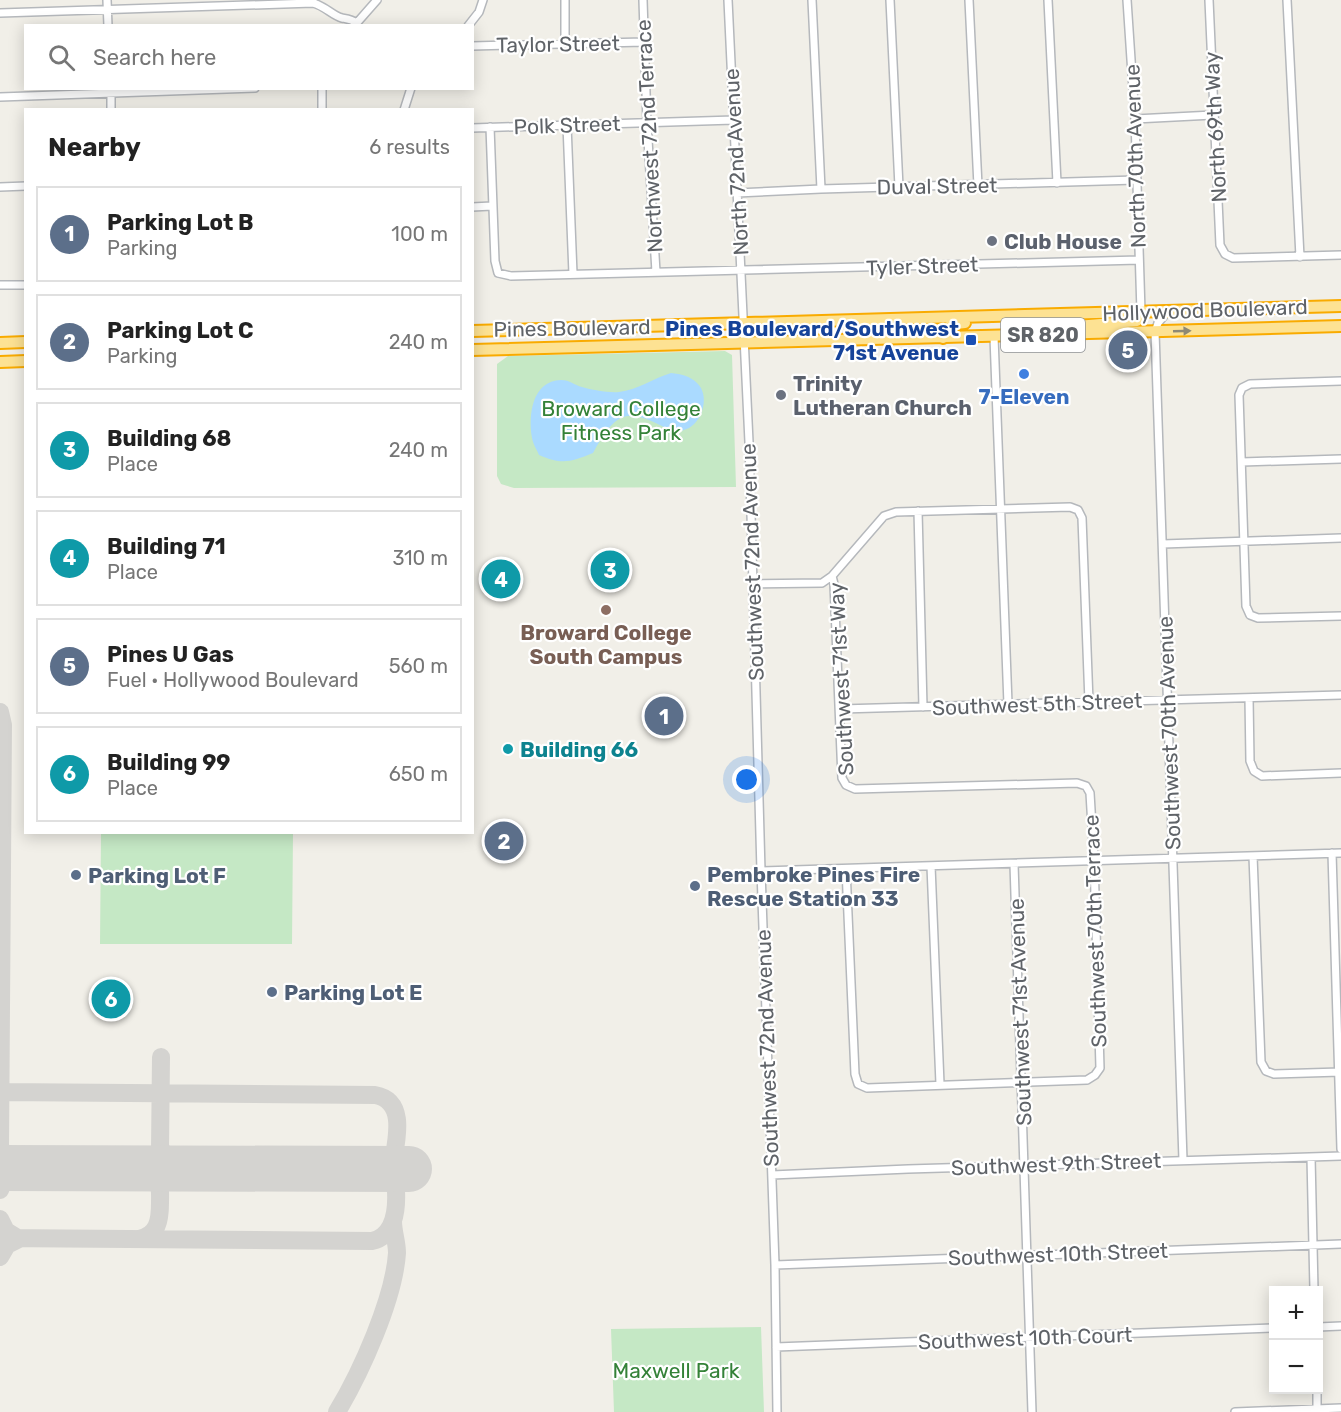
<!DOCTYPE html>
<meta charset="utf-8">
<style>
:root{--surface:#fff;--page:#f6f6f6;--text:#222;--muted:#767676;--line:#e0e0e0;--accent:#1a73e8}
body{margin:0;font-family:Rubik,sans-serif;background:var(--page);color:var(--text)}
.controls{position:absolute;right:18px;bottom:18px;display:grid;overflow:hidden;border-radius:0px;box-shadow:0 3px 15px #0003}
.controls button{width:54px;height:54px;display:grid;place-items:center;padding:0;border:0;border-bottom:2px solid var(--line);background:var(--surface);color:var(--text);font:30px sans-serif}
.you{position:absolute;left:747px;top:780px;width:21px;height:21px;margin:-15px;border:4px solid #fff;border-radius:50%;background:#1a73e8;box-shadow:0 0 0 9px #1a73e833}
.badge{display:grid;place-items:center;width:39px;height:39px;border-radius:50%;background:var(--accent);color:#fff;font-size:20px;font-weight:700}
.pin{position:absolute;translate:-50% -50%;border:3px solid #fff;box-shadow:0 2px 6px #0006}
.list{margin:0;padding:0;list-style:none}
h2{display:flex;justify-content:space-between;align-items:center;height:78px;margin:0;padding:0 24px;font-size:26px}
h2 small{font-size:20px;font-weight:400;color:var(--muted)}
.list li{display:grid;grid-template-columns:39px 1fr auto;gap:18px;align-items:center;box-sizing:border-box;height:96px;margin:0 12px 12px;padding:0 12px;border:2px solid var(--line);border-radius:0px}
.list b{display:block;font-size:22px;white-space:nowrap}
.list p{margin:0;font-size:20px;white-space:nowrap;color:var(--muted)}
.list em{font-size:20px;font-style:normal;color:var(--muted)}
.icon{flex:none;width:33px;height:33px;fill:none;stroke:currentColor;stroke-width:2;stroke-linecap:round;stroke-linejoin:round}
.map{position:relative;flex:none;width:1341px;height:1412px;overflow:hidden}
.search{position:absolute;background:var(--surface);box-shadow:0 3px 15px #0003;left:24px;top:24px;width:450px;height:66px;display:flex;align-items:center;gap:15px;box-sizing:border-box;padding:0 21px;border-radius:0px;color:var(--muted);font-size:22px}
.panel{position:absolute;background:var(--surface);box-shadow:0 3px 15px #0003;left:24px;top:108px;width:450px;height:726px;border-radius:0px}
.map>svg:first-child{display:block}
</style>
<div class="map">
<svg width="1341" height="1412" viewBox="0 0 1341 1412">
<rect width="100%" height="100%" fill="#f1efe8"/>
<path fill="#c5e8c5" d="M725,351L732,355L736,487L514,488L501,484L497,476V364L508,356Z
M101,833H293L292,944H100Z
M761,1327L764,1412H614L611,1329Z"/>
<path fill="#aadaff" d="M671,373C681,374 690,376 697,383C710,395 703,420 689,428C685,430 680,431 676,433C630,409 619,405 593,453C571,462 562,465 539,455C537,450 533,444 532,438C528,415 532,381 561,380C570,380 574,385 582,387C592,390 609,393 619,392C637,390 654,378 671,373Z"/>
<g fill="none" stroke-linecap="round" stroke-linejoin="round">
<path stroke="#d4d3d0" stroke-width="18" d="M0,712L3,725L0,1148
M0,1092L375,1095C409,1101 395,1145 392,1168C391,1175 395,1183 396,1191C397,1211 394,1236 372,1241L0,1238
M0,1145C2,1157 8,1164 20,1168
M160,1146L165,1159L179,1169
M142,1169L154,1162L160,1149L161,1057
M0,1190L5,1177L20,1168
M0,1219L6,1231L19,1239
M139,1239C158,1235 160,1220 160,1203C160,1195 161,1187 157,1180C153,1174 148,1171 142,1169
M0,1257L7,1245L19,1239
M337,1412C361,1372 394,1299 397,1253C397,1242 393,1232 393,1221"/>
<path stroke="#d4d3d0" stroke-width="46" d="M0,1168L409,1169"/>
<defs>
<path id="minor" d="M107,0L108,26
M313,0V3C325,6 333,16 342,18C348,19 351,19 357,23
M565,0V45
M643,0L647,123L656,272
M728,0L749,442L761,871L775,1265L777,1412
M812,0L821,189
M890,0L899,187
M969,0L978,186
M1048,0L1057,183
M1127,0L1135,119L1141,312
M1209,0L1220,245L1225,254L1233,258L1341,255
M1287,0L1300,257
M0,13L313,3
M355,25L377,0
M468,26L479,12L483,0
M472,46L644,42
M111,91V110
M0,97L255,88
M322,110V88
M404,110L411,88
M1135,119L1213,115
M567,125L573,274
M490,127L495,261L498,273L511,276L1139,260
M472,128L734,120
M0,187L26,186
M737,193L821,189L1136,180
M472,207L492,206
M0,285H26
M1168,311L1158,323L1155,332L1183,1160
M994,337L1008,704
M1341,381L1250,384L1242,388L1239,395L1246,606L1250,615L1258,618L1341,616
M1242,462L1341,459
M918,511L923,707
M1163,544L1341,538
M753,584L822,583L832,576
M1249,698L1250,761L1254,771L1262,776L1341,773
M841,709L1341,695
M1332,853L1341,1149
M1253,856L1261,1062L1266,1071L1274,1074L1340,1072
M1014,864L1032,1412
M931,866L940,1084
M846,869L855,1074L858,1084L867,1088L1087,1080L1095,1075L1100,1068L1094,860L1090,793L1086,786L1077,783L855,789L846,785L842,778L834,584L832,576L884,516L896,512L1070,507L1078,510L1082,518L1089,702
M761,871L1341,853
M1311,1157L1314,1290
M772,1175L908,1169L1341,1156
M775,1265L1341,1244
M1318,1327L1341,1326
M776,1347L1274,1328
M1317,1390V1411
M1235,1412L1341,1408"/>
<path id="highway" d="M472,331L1341,306
M1064,334L1077,326L1137,321L1141,312
M943,338C946,325 952,324 965,323
M0,343L26,342
M472,350L1341,326
M0,362L26,361"/>
</defs>
<use href="#minor" stroke="#b5b8bc" stroke-width="10"/>
<use href="#highway" stroke="#f9ab00" stroke-width="14"/>
<use href="#minor" stroke="#fff" stroke-width="7"/>
<use href="#highway" stroke="#fde293" stroke-width="10"/>
</g>
<defs><path id="oneway-solid" d="M-6-.8H1V-3.2L6.5 0L1 3.2V.8H-6Z" transform="scale(1.5)"/></defs>
<use fill="#8e8975" href="#oneway-solid" transform="translate(1182 331) rotate(-2)"/>
<g fill="#6b7280" stroke="#fff" stroke-width="2">
<circle cx="992" cy="241" r="6"/>
<circle cx="781" cy="395" r="6"/>
</g>
<rect fill="#1a4fb4" stroke="#fff" stroke-width="2" x="965" y="334" width="12" height="12" rx="3"/>
<circle fill="#3f7fe0" stroke="#fff" stroke-width="2" cx="1024" cy="374" r="6"/>
<circle fill="#8d6e63" stroke="#fff" stroke-width="2" cx="606" cy="610" r="6"/>
<circle fill="#0f9aa8" stroke="#fff" stroke-width="2" cx="508" cy="749" r="6"/>
<g fill="#5c6f8a" stroke="#fff" stroke-width="2">
<circle cx="76" cy="875" r="6"/>
<circle cx="695" cy="886" r="6"/>
<circle cx="272" cy="992" r="6"/>
</g>
<g text-anchor="middle" dominant-baseline="central" stroke-width="4.5" stroke-linejoin="round" paint-order="stroke">
<rect fill="#fff" stroke="#8f9295" stroke-width="1.5" x="1001" y="318" width="84" height="34" rx="4.5"/>
<g font-size="20" font-weight="bold" fill="#5f6368">
<text x="1043" y="335">SR 820</text>
</g>
<g font-size="21" fill="#5f6368" stroke="#fff">
<text transform="translate(558 44) rotate(-1)">Taylor Street</text>
<text transform="translate(567 125) rotate(-2)">Polk Street</text>
<text transform="translate(1215 127) rotate(-93)">North 69th Way</text>
<text transform="translate(649 136) rotate(-93)">Northwest 72nd Terrace</text>
<text transform="translate(1135 156) rotate(-92)">North 70th Avenue</text>
<text transform="translate(736 162) rotate(-93)">North 72nd Avenue</text>
<text transform="translate(937 186) rotate(-1)">Duval Street</text>
<text transform="translate(922 266) rotate(-2)">Tyler Street</text>
<text transform="translate(1205 310) rotate(-2)">Hollywood Boulevard</text>
<text transform="translate(572 328) rotate(-1)">Pines Boulevard</text>
<text transform="translate(752 562) rotate(-92)">Southwest 72nd Avenue</text>
<text transform="translate(841 679) rotate(-93)">Southwest 71st Way</text>
<text transform="translate(1037 704) rotate(-2)">Southwest 5th Street</text>
<text transform="translate(1169 733) rotate(-92)">Southwest 70th Avenue</text>
<text transform="translate(1095 931) rotate(-92)">Southwest 70th Terrace</text>
<text transform="translate(1020 1012) rotate(-92)">Southwest 71st Avenue</text>
<text transform="translate(767 1048) rotate(-92)">Southwest 72nd Avenue</text>
<text transform="translate(1056 1164) rotate(-2)">Southwest 9th Street</text>
<text transform="translate(1058 1254) rotate(-2)">Southwest 10th Street</text>
<text transform="translate(1025 1338) rotate(-2)">Southwest 10th Court</text>
</g>
<g font-size="21" font-weight="bold" fill="#5b616d" stroke="#fff" text-anchor="start">
<text x="1004" y="241">Club House</text>
<text x="793" y="383">Trinity<tspan x="793" dy="24">Lutheran Church</tspan></text>
</g>
<g font-size="21" font-weight="bold" fill="#164399" stroke="#fff" text-anchor="end">
<text x="959" y="328">Pines Boulevard/Southwest<tspan x="959" dy="24">71st Avenue</tspan></text>
</g>
<g font-size="21" font-weight="bold" fill="#366cbe" stroke="#fff">
<text x="1024" y="396">7-Eleven</text>
</g>
<g font-size="21" fill="#348238" stroke="#fff">
<text x="621" y="408">Broward College<tspan x="621" dy="24">Fitness Park</tspan></text>
<text x="676" y="1370">Maxwell Park</text>
</g>
<g font-size="21" font-weight="bold" fill="#785e54" stroke="#fff">
<text x="606" y="632">Broward College<tspan x="606" dy="24">South Campus</tspan></text>
</g>
<g font-size="21" font-weight="bold" fill="#0d838f" stroke="#fff" text-anchor="start">
<text x="520" y="749">Building 66</text>
</g>
<g font-size="21" font-weight="bold" fill="#4e5e75" stroke="#fff" text-anchor="start">
<text x="707" y="874">Pembroke Pines Fire<tspan x="707" dy="24">Rescue Station 33</tspan></text>
<text x="88" y="875">Parking Lot F</text>
<text x="284" y="992">Parking Lot E</text>
</g>
</g>
</svg>
<div class="controls">
<button>+</button>
<button>−</button>
</div>
<div class="you"></div>
<div class="pin badge" style="left:664px;top:716px;background:#5c6f8a">1</div>
<div class="pin badge" style="left:504px;top:841px;background:#5c6f8a">2</div>
<div class="pin badge" style="left:610px;top:570px;background:#0f9aa8">3</div>
<div class="pin badge" style="left:501px;top:579px;background:#0f9aa8">4</div>
<div class="pin badge" style="left:1128px;top:350px;background:#5c6f8a">5</div>
<div class="pin badge" style="left:111px;top:999px;background:#0f9aa8">6</div>
<div class="search"><svg class="icon" aria-label="search" viewBox="0 0 24 24"><circle cx="10" cy="10" r="6"/><path d="M15 15l6 6"/></svg>Search here</div>
<section class="panel">
<h2>Nearby<small>6 results</small></h2>
<ul class="list">
<li><span class="badge" style="background:#5c6f8a">1</span><div><b>Parking Lot B</b><p>Parking</p></div><em>100 m</em></li>
<li><span class="badge" style="background:#5c6f8a">2</span><div><b>Parking Lot C</b><p>Parking</p></div><em>240 m</em></li>
<li><span class="badge" style="background:#0f9aa8">3</span><div><b>Building 68</b><p>Place</p></div><em>240 m</em></li>
<li><span class="badge" style="background:#0f9aa8">4</span><div><b>Building 71</b><p>Place</p></div><em>310 m</em></li>
<li><span class="badge" style="background:#5c6f8a">5</span><div><b>Pines U Gas</b><p>Fuel · Hollywood Boulevard</p></div><em>560 m</em></li>
<li><span class="badge" style="background:#0f9aa8">6</span><div><b>Building 99</b><p>Place</p></div><em>650 m</em></li>
</ul>
</section>
</div>
